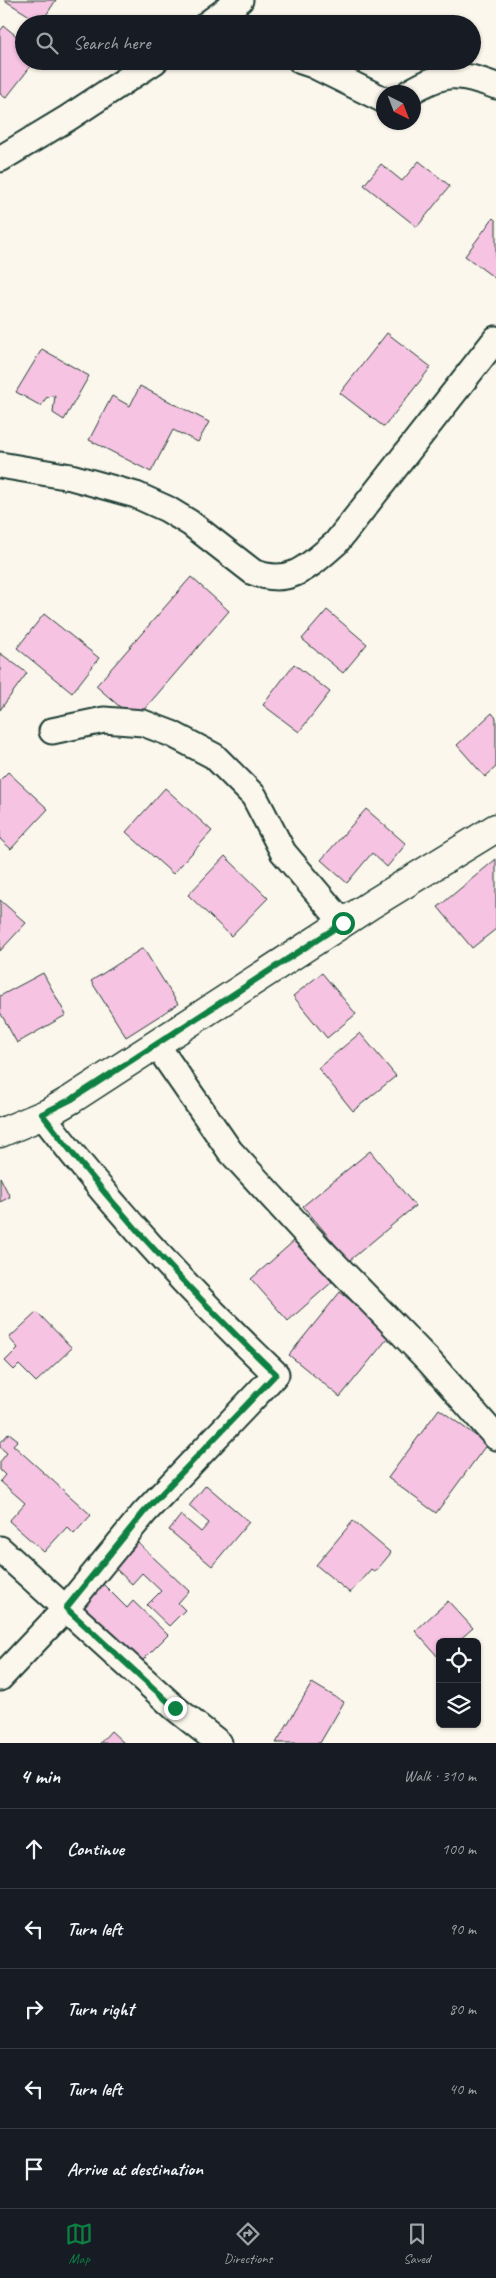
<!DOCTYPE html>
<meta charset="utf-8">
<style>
:root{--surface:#171b24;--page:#20242c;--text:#f1f3f6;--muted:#9ea1a6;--line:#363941;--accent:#0b8043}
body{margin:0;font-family:Caveat,sans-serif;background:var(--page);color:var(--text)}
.controls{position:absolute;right:15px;bottom:15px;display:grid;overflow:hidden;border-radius:8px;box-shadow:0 1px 4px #0004}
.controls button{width:45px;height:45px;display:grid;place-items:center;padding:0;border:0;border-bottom:1px solid var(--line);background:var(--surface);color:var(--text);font:25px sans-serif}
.compass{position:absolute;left:376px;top:85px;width:45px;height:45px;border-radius:50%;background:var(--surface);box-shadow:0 1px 4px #0004;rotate:138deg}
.stop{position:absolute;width:15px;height:15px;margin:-11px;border:4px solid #0b8043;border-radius:50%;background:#fff}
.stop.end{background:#0b8043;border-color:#fff;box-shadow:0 1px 5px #0008}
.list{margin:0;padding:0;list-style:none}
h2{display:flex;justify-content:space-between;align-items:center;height:65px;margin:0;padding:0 20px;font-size:21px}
h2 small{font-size:16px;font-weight:400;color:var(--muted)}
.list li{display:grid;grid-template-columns:32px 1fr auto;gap:15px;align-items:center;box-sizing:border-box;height:80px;padding:0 20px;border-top:1px solid var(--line)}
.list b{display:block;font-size:19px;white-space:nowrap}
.list em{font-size:16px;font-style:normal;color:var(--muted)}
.icon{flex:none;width:28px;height:28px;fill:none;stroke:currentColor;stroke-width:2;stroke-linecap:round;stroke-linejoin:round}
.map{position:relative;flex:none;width:496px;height:1743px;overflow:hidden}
.search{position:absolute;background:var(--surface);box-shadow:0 1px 4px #0004;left:15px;right:15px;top:15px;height:55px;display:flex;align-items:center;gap:12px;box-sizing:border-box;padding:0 18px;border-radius:28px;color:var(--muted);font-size:19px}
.sheet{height:465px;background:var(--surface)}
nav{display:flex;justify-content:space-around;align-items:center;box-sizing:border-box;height:70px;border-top:1px solid var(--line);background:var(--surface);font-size:14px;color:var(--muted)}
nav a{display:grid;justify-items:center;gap:2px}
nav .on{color:var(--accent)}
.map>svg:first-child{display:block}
</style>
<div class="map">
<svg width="496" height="1743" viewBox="0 0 496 1743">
<rect width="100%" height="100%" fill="#fbf7ec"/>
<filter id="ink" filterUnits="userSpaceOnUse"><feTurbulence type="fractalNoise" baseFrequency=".02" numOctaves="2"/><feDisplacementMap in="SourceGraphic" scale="10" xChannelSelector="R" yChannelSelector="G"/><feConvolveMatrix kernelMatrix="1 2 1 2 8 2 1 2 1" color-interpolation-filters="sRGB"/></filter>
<g filter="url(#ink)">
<path fill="#f6c3e2" stroke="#1f3d34" d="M4,0H56L41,23Z
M4,26L24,42V61H35L6,98L0,94V31Z
M419,161L450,186L417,227L364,185L381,164L402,181Z
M493,218L496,221V279L465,256Z
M387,333L431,367L384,427L340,393Z
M42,349L89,376L64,420L53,413L55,395L46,398L41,406L16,392Z
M140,386L209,422L198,442L173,430L151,472L89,440L112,396L130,406Z
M191,577L229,611L135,720L96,686Z
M327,610L367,644L343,673L302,639Z
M44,614L99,658L72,693L17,648Z
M0,653L27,673L0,710Z
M294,664L330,692L299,732L263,705Z
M492,713L496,718V767L485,777L457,745Z
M8,772L48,809L11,849L0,839V780Z
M165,788L212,831L173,874L126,832Z
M366,809L406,844L387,867L372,853L347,883L321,860Z
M225,856L268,898L231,936L188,895Z
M496,859V929L472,948L438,907Z
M0,900L26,923L0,951Z
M143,948L178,1004L126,1037L91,981Z
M43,973L66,1015L17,1043L0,1012V996Z
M322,973L356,1014L327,1038L293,996Z
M360,1033L396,1076L353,1111L318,1068Z
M370,1151L415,1206L349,1261L303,1206Z
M0,1177L10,1197L0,1202Z
M295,1240L332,1282L288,1321L251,1279Z
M340,1292L392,1333L340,1397L289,1355Z
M37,1312L72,1348L36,1382L19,1365L14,1370L5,1361L18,1348L9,1338Z
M439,1409L487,1444L436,1513L388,1478Z
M9,1433L18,1440L13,1445L91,1515L74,1534L67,1527L44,1552L9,1521L25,1503L0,1481L5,1475L0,1470V1462L7,1453L0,1447V1443Z
M206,1485L249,1522L212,1566L169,1530L181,1515L201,1532L209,1523L189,1506Z
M353,1521L391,1553L375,1572L371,1569L350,1593L316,1565Z
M138,1543L189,1591L178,1603L185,1610L169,1626L147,1605L161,1591L142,1573L132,1584L115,1568Z
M102,1583L127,1608L133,1601L168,1635L137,1666L78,1607Z
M448,1601L473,1628L457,1642H440L439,1658L415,1631Z
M312,1683L344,1702L320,1743H276Z
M111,1731L124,1743H100Z"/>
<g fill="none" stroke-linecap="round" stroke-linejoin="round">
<defs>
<path id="street" d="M207,24L240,0
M301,61L313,65L384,100
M410,92C445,71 458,72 496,86
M0,159L68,118L155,61
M0,465L71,477L136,495L167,509L190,523L253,572C290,587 309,566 336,543L496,339
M52,731L104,720L143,723L172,734L214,756L254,796L283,852L343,923
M156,1044L230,1151L320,1249L429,1361L496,1437
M0,1549L175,1708L219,1743
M0,1678L66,1608L144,1513L276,1374C192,1294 112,1207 42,1115"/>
<path id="secondary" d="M0,1133L48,1113L72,1099L372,904L496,828"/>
</defs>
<use href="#street" stroke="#1f3d34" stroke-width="29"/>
<use href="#secondary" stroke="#1f3d34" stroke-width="31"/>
<use href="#street" stroke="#fbf7ec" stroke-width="25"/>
<use href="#secondary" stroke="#fbf7ec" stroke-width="28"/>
</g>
</g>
<g fill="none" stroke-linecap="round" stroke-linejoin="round" filter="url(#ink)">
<path stroke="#0b8043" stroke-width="6" d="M175,1708L66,1608L144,1512L276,1374C192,1294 112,1207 42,1114L72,1099L343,923"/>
</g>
</svg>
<div class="controls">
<button><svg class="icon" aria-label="locate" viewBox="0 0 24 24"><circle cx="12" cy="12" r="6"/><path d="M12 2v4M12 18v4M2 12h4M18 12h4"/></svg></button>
<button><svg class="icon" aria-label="layers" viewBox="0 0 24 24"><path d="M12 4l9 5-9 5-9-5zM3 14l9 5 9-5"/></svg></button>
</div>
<svg class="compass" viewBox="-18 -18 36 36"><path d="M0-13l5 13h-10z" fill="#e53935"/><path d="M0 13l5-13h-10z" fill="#9ea1a6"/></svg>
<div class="stop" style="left:343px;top:923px"></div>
<div class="stop end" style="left:175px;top:1708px"></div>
<div class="search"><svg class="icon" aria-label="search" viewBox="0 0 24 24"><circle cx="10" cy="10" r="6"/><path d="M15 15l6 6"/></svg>Search here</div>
</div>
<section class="sheet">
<h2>4 min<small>Walk · 310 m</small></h2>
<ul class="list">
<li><svg class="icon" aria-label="ahead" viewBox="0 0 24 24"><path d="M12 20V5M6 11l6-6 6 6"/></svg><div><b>Continue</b></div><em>100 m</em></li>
<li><svg class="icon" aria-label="left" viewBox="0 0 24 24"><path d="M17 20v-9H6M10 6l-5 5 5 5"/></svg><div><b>Turn left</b></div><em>90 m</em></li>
<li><svg class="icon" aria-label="right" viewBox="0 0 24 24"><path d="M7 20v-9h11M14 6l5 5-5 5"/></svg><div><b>Turn right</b></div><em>80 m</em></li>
<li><svg class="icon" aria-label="left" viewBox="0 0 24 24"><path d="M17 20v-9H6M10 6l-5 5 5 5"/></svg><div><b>Turn left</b></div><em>40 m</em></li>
<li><svg class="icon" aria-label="arrive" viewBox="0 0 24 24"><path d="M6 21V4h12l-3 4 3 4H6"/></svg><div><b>Arrive at destination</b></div></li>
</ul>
</section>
<nav>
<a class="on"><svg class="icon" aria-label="map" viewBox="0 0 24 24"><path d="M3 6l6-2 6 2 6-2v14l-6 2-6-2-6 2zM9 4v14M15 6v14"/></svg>Map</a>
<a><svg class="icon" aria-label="directions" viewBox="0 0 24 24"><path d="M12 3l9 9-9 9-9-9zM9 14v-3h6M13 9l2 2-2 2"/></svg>Directions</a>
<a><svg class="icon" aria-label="saved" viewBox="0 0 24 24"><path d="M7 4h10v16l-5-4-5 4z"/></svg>Saved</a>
</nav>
